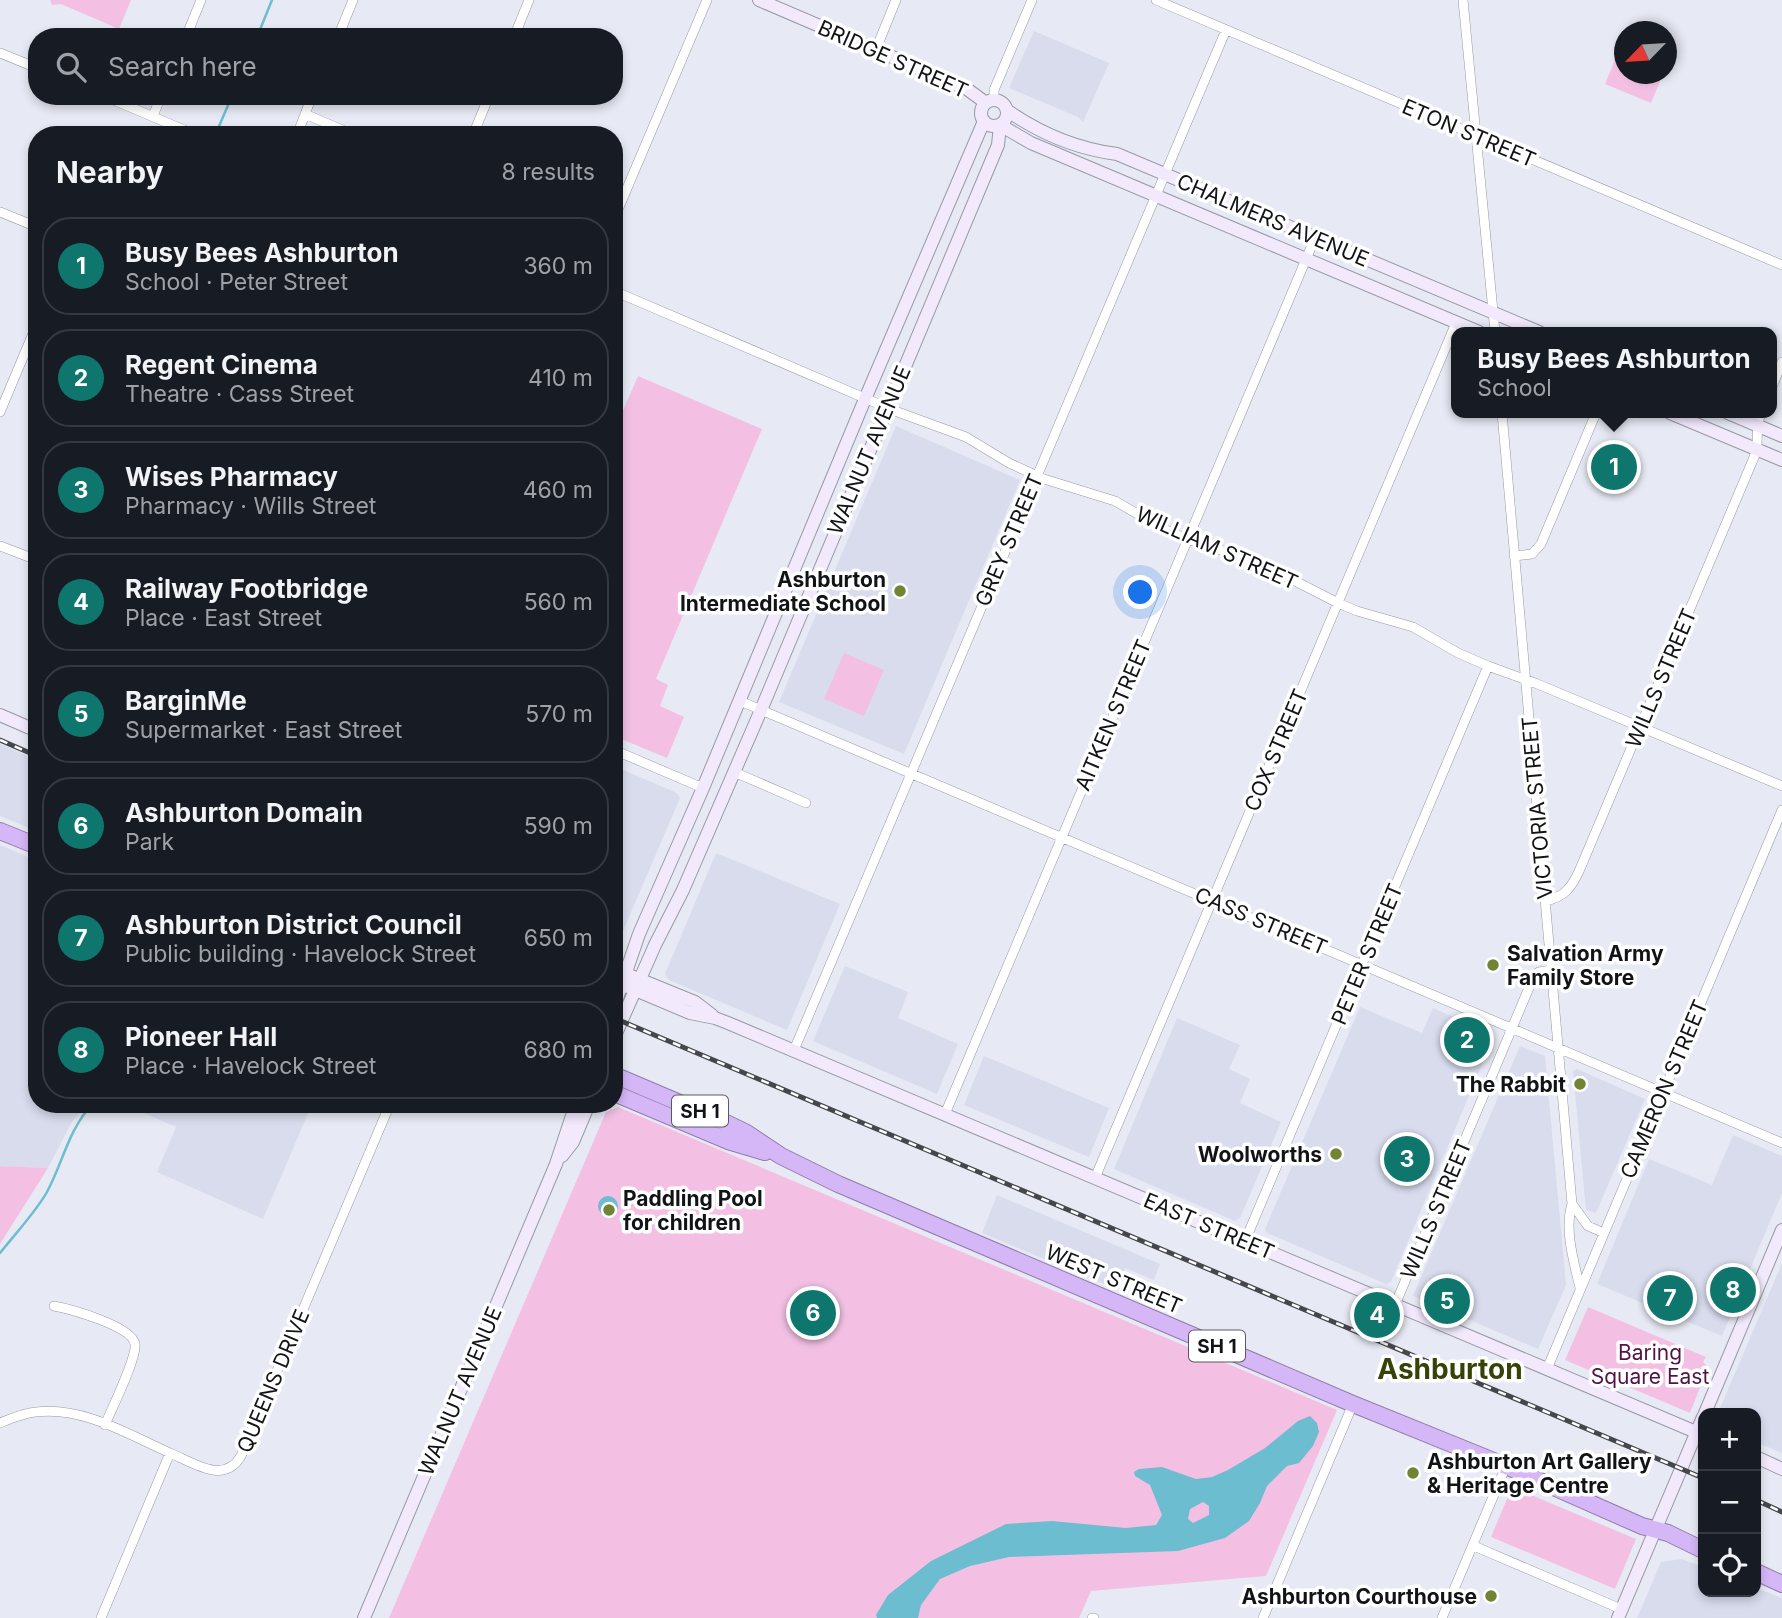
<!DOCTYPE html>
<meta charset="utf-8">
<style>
:root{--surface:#171b24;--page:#20242c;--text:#f1f3f6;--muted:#9ea1a6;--line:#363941;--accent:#0f766e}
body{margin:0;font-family:Inter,sans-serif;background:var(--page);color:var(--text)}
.controls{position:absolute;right:21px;bottom:21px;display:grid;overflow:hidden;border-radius:14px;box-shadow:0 4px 10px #0003}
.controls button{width:63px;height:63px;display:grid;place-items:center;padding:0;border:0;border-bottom:2px solid var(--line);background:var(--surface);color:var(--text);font:35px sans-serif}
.compass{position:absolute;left:1614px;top:21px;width:63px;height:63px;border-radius:50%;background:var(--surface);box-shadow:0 4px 10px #0003;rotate:245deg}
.you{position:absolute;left:1141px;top:593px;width:24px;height:24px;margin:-18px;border:5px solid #fff;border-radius:50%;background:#1a73e8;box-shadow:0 0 0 10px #1a73e833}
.badge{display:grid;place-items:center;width:46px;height:46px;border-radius:50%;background:var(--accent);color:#fff;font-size:23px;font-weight:700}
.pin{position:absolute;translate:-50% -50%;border:4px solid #fff;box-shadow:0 2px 7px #0006}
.popup{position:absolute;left:1451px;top:327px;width:326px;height:91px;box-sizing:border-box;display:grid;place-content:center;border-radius:14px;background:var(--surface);filter:drop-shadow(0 2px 5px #0005);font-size:23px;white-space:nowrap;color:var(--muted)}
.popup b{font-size:26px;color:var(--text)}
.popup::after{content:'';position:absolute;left:50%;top:100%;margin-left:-14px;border:14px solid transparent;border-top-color:var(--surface)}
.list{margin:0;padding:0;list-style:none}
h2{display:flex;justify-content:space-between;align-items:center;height:91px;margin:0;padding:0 28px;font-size:30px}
h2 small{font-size:23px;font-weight:400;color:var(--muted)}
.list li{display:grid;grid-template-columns:46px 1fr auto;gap:21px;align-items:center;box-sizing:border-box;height:98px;margin:0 14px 14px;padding:0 14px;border:2px solid var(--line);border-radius:28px}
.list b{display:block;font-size:26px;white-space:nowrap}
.list p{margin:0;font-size:23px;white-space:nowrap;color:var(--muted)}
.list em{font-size:23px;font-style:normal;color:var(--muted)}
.icon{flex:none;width:38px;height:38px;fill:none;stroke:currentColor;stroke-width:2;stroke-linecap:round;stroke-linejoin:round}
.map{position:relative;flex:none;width:1782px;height:1618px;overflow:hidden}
.search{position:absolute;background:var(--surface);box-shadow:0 4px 10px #0003;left:28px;top:28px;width:595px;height:77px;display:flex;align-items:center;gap:18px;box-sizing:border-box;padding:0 24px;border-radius:28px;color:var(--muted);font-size:26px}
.panel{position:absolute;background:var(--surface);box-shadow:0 4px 10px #0003;left:28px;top:126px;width:595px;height:987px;border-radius:28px}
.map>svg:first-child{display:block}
</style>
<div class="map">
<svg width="1782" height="1618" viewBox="0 0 1782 1618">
<rect width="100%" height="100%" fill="#e7eaf4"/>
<path fill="#d8dced" d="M1034,31L1109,63L1083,122L1078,117L1009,88Z
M896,426L1020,480L904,754L779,702Z
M0,744L37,760V831L0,816Z
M614,766L677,793L680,798L614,952Z
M0,845L37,861V1104H86L72,1122L48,1168L0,1166Z
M716,853L840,904L787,1030L669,980L665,974Z
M845,966L908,992L898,1018L958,1044L937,1094L813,1041Z
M1360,1007L1422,1033L1433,1008L1493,1034L1494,1036L1391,1282L1386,1284L1267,1233L1265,1229Z
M1177,1018L1240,1045L1229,1069L1250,1079L1240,1103L1281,1122L1240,1218L1235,1221L1114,1169Z
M1520,1046L1545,1056L1566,1285L1538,1349L1413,1296Z
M984,1056L1109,1108L1089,1157L964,1105Z
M1577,1069L1645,1099L1596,1213L1586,1210L1573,1071Z
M123,1104H312L263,1219L157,1172L176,1127Z
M1733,1135L1782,1156V1193L1722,1336L1597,1284L1649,1159L1712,1185Z
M997,1195L1160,1264L1154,1280L1125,1268L1116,1289L982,1233Z
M1782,1263V1453L1756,1442V1413H1718Z
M1682,1559L1703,1567V1592H1756V1588L1782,1598V1618H1637L1661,1562Z"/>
<path fill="#f3c0e4" d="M50,0H131L119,29L61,4L52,5Z
M1624,38V74H1663L1651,103L1605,84Z
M638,376L762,429L656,679L668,685L660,706L684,717L667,758L614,736V431Z
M844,653L884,670L864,716L824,699Z
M618,1107L1337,1410L1266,1576L1091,1591L1079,1618H389L606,1112Z
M0,1166L48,1168L0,1244Z
M1588,1307L1706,1357L1703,1362L1708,1367L1690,1413L1565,1360Z
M1512,1487L1636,1539L1615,1589L1491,1537Z"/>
<path fill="#6cbdcf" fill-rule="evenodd" d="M598 1206a10 10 0 1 1 20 0a10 10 0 1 1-20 0Z
M1310,1416L1317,1423L1319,1432L1313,1446L1299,1463L1287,1466L1267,1486L1260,1503L1249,1521L1225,1538L1178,1551L1009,1557L970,1566L940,1579L921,1605L918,1618H877L876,1615L888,1595L931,1561L1006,1524L1052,1521L1126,1528L1156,1525L1162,1515L1150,1485L1135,1476L1134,1472L1139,1469L1162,1467L1196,1479L1212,1477L1228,1470L1265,1448L1298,1421ZM1203,1502L1209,1506V1515L1193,1523L1188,1519L1190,1509Z"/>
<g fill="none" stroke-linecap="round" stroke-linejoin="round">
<path stroke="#6cbdcf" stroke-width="2.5" d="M257,37L272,0
M217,131L232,96
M0,1253C15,1234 35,1213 47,1192C64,1160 67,1133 92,1104"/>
<defs>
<path id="street" d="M1156,0L1782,265
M1463,0L1495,332
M186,37L201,0
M338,37L353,0
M514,37L529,0
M876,49L896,0
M0,53L37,68
M104,96L196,135
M994,100V90L1032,0
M305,114L354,135
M153,116L161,96
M297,135L312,96
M473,135L489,96
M0,212L37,227
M614,219L707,0
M614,291L895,411L966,437L1009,463L1044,479L1115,501L1162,528L1187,539L1260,563L1338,603L1357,611L1413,627L1458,653L1488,666L1535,683L1782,786
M1772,387L1782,362
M0,412L37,324
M1502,413L1572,1204C1564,1230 1574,1262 1580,1288
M0,546L37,560
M1514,556L1532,554L1541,544L1596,413
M740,701L1782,1143
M614,750L703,788
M734,772L806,803
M1545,901C1565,897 1572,887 1580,869L1755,455C1760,441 1754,430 1761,413
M794,1050L1226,30
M945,1114L1315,238
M1095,1178L1456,323
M1572,1204L1588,1226L1604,1233
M1245,1241L1488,666
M1395,1305L1534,976L1539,972L1551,970
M54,1306C70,1309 132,1326 135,1344C137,1358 112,1408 105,1425
M1547,1369L1782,810
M0,1423C12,1418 24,1413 36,1412C83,1406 129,1435 170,1453
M1474,1546L1621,1609
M101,1618L170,1453C194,1463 224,1485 241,1456L390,1104
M1092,1618H1094
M1263,1618L1353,1404
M1442,1618L1506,1466"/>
<path id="secondary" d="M759,0L967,89L986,103
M981 113a13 13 0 1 1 26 0a13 13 0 1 1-26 0Z
M1008,111C1040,133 1078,149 1117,154L1539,332
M1670,413L1782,460
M1728,413L1782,436
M0,715L37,731
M614,969L695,1002L712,1015
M614,981L690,1013L715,1018L728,1023L1703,1435
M614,1007L639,934L703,788L865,399L984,121
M614,1038L655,945L683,890L761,710L998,145L1000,125L1031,143L1479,332
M562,1156L573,1142L589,1104
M1705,1413L1782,1230
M1756,1457L1782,1469
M364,1618L556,1164L576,1104
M1618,1618L1703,1417"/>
<path id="highway" d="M0,831L37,846
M614,1075L720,1120L745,1132L781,1156L838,1184L1353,1404L1506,1466L1642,1526L1668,1533L1703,1550
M614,1093L728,1141L765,1152
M1756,1572L1782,1584"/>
</defs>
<use href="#street" stroke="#9799a3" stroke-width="10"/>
<use href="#secondary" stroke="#9799a3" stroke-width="14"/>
<use href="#highway" stroke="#917da8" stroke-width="18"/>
<use href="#street" stroke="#fff" stroke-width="9"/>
<use href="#secondary" stroke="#f2e9fd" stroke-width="12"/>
<use href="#highway" stroke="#d5b6f7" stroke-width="16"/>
<defs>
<path id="rail" d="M0,740L37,756
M614,1018L1703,1478
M1756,1500L1782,1512"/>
</defs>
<use href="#rail" stroke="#46474c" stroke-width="5"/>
<use href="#rail" stroke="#fff" stroke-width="2.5" stroke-dasharray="8" stroke-linecap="butt"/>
</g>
<g fill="#718434" stroke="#fff" stroke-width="2.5">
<circle cx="900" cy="591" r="7"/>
<circle cx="1493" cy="965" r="7"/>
<circle cx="1580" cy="1084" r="7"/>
<circle cx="1336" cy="1154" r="7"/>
<circle cx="609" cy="1210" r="7"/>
<circle cx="1413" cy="1473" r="7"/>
<circle cx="1491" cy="1596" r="7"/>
</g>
<g text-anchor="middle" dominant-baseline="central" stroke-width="7" stroke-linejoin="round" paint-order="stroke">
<g fill="#fff" stroke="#595a5c" stroke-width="2">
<rect x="672" y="1095.5" width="56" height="31" rx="5"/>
<rect x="1189" y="1330.5" width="56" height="31" rx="5"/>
</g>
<g font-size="19" font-weight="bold" fill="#121316">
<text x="700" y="1111">SH 1</text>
<text x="1217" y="1346">SH 1</text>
</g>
<g font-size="21" fill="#121316" stroke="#fff">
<text transform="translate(893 59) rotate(24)">BRIDGE STREET</text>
<text transform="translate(1469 133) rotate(23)">ETON STREET</text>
<text transform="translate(1273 220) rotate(23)">CHALMERS AVENUE</text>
<text transform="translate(869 450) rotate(-67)">WALNUT AVENUE</text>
<text transform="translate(1009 540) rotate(-67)">GREY STREET</text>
<text transform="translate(1217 548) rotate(24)">WILLIAM STREET</text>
<text transform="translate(1661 678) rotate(-67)">WILLS STREET</text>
<text transform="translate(1113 715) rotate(-67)">AITKEN STREET</text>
<text transform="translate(1276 750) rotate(-67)">COX STREET</text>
<text transform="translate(1537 808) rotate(-95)">VICTORIA STREET</text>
<text transform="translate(1261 921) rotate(23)">CASS STREET</text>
<text transform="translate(1367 954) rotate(-67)">PETER STREET</text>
<text transform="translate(1664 1089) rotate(-67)">CAMERON STREET</text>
<text transform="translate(1436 1209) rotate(-67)">WILLS STREET</text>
<text transform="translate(1209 1226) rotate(23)">EAST STREET</text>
<text transform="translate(1114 1279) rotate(23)">WEST STREET</text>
<text transform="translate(273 1381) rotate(-67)">QUEENS DRIVE</text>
<text transform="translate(460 1391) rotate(-67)">WALNUT AVENUE</text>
</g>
<g font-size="21" font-weight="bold" fill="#121316" stroke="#fff" text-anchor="end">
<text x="886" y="579">Ashburton<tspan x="886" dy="24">Intermediate School</tspan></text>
<text x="1507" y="953" text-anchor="start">Salvation Army<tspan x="1507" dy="24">Family Store</tspan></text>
<text x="1566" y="1084">The Rabbit</text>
<text x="1322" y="1154">Woolworths</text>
<text x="623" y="1198" text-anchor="start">Paddling Pool<tspan x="623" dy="24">for children</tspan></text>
<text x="1427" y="1461" text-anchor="start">Ashburton Art Gallery<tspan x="1427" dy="24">&amp; Heritage Centre</tspan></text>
<text x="1477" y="1596">Ashburton Courthouse</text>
</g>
<g font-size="21" fill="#531346" stroke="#fff">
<text x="1650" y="1352">Baring<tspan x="1650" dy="24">Square East</tspan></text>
</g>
<g font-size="28" font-weight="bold" fill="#364207" stroke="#fff">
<text x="1450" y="1369">Ashburton</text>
</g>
</g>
</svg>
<div class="controls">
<button>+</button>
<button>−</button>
<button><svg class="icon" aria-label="locate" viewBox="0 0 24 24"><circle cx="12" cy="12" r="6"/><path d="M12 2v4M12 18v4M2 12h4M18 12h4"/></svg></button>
</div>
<svg class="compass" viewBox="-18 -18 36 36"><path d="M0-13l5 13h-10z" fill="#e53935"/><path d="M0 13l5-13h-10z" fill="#9ea1a6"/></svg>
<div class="you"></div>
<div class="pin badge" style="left:1614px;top:467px">1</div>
<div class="popup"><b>Busy Bees Ashburton</b>School</div>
<div class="pin badge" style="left:1467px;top:1040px">2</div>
<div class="pin badge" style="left:1407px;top:1159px">3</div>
<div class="pin badge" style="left:1377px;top:1315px">4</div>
<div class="pin badge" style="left:1447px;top:1301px">5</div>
<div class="pin badge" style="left:813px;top:1313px">6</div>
<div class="pin badge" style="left:1670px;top:1298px">7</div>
<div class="pin badge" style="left:1733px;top:1290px">8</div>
<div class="search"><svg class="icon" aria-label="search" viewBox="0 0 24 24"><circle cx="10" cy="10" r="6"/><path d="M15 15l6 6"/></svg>Search here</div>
<section class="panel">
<h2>Nearby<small>8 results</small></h2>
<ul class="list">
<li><span class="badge">1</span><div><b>Busy Bees Ashburton</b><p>School · Peter Street</p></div><em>360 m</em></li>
<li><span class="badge">2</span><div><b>Regent Cinema</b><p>Theatre · Cass Street</p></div><em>410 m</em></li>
<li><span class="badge">3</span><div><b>Wises Pharmacy</b><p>Pharmacy · Wills Street</p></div><em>460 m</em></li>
<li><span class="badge">4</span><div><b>Railway Footbridge</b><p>Place · East Street</p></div><em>560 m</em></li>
<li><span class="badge">5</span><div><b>BarginMe</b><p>Supermarket · East Street</p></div><em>570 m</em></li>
<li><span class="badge">6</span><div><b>Ashburton Domain</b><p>Park</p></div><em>590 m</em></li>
<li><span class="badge">7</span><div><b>Ashburton District Council</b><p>Public building · Havelock Street</p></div><em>650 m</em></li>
<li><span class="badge">8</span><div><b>Pioneer Hall</b><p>Place · Havelock Street</p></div><em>680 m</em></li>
</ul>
</section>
</div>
